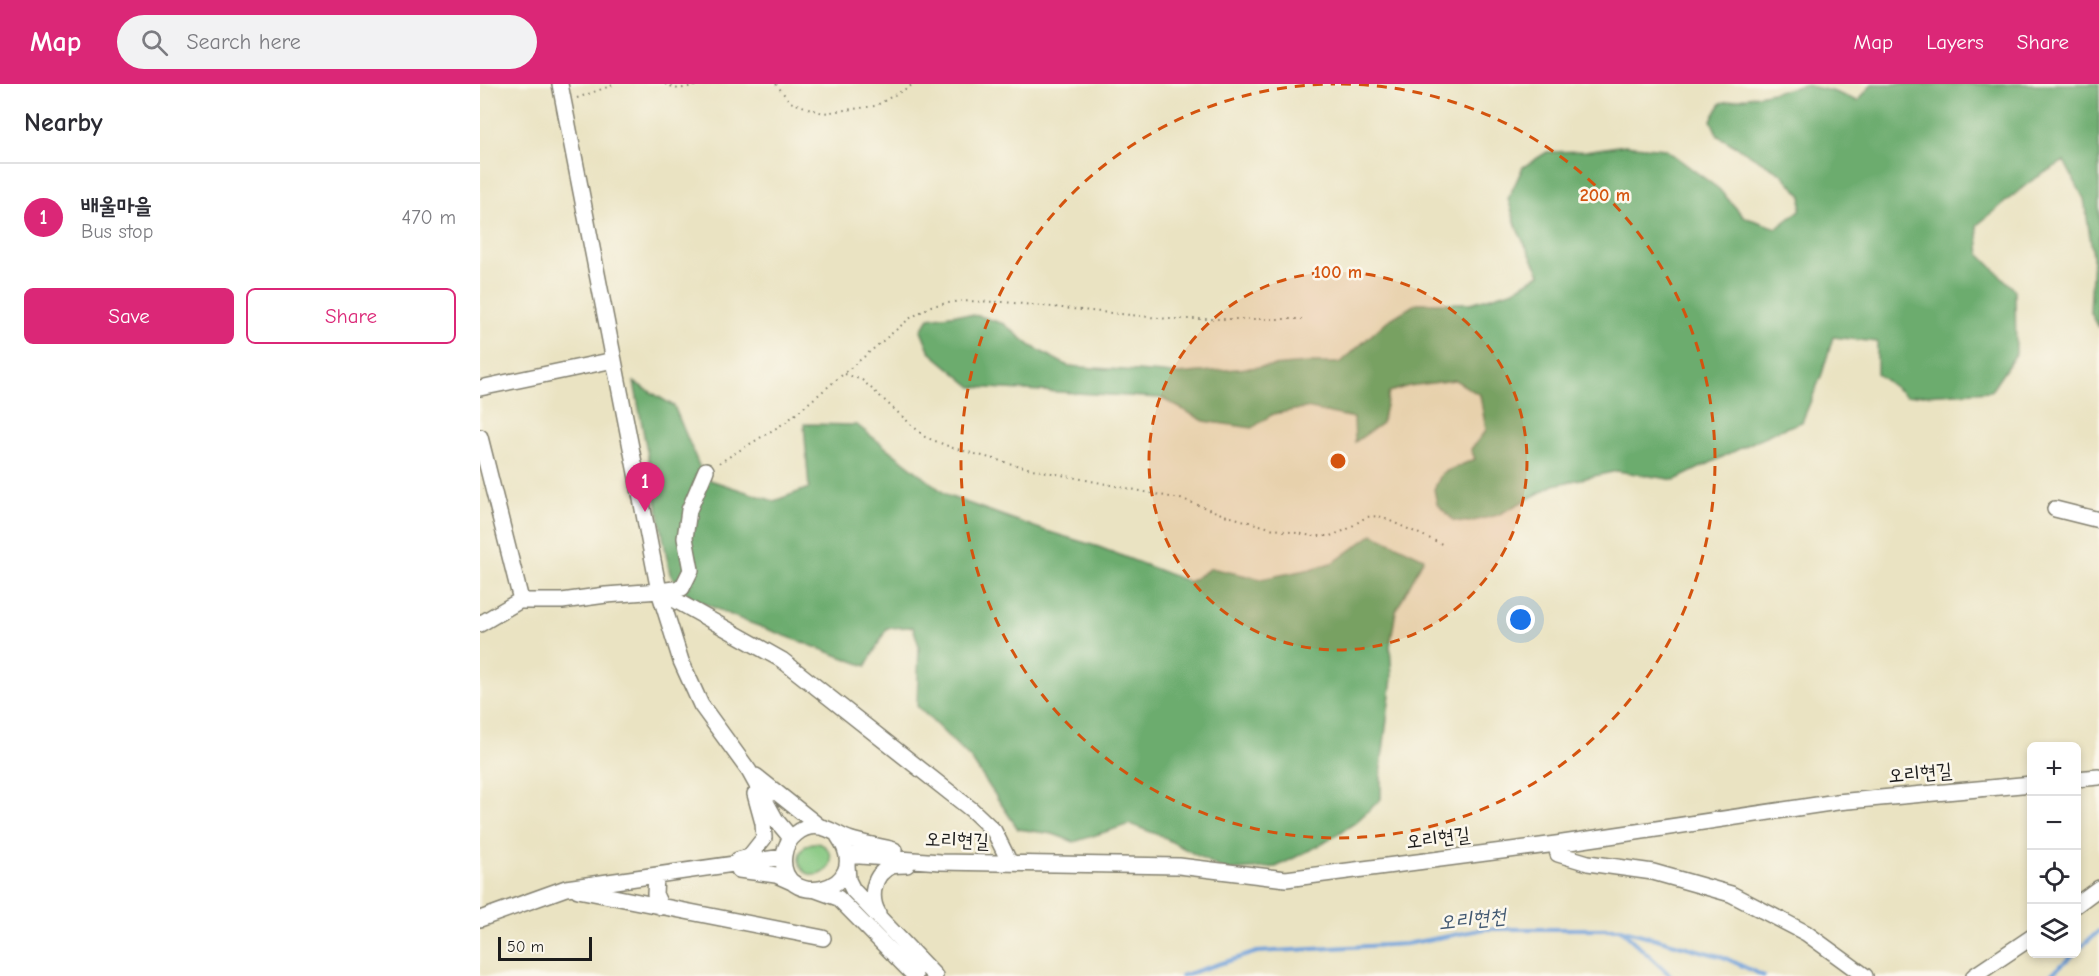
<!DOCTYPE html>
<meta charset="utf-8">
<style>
:root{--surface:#fff;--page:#f2f2f3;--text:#2b2b33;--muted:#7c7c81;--line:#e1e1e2;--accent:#db2777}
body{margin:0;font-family:"Comic Neue","Poor Story",sans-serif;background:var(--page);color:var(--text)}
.controls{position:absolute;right:18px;bottom:18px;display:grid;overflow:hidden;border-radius:9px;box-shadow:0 3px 9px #0003}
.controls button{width:54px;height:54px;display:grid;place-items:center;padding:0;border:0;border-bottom:2px solid var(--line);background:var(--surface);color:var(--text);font:30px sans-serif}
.scale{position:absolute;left:18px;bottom:15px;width:94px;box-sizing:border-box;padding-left:6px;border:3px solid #1c1c1c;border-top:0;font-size:16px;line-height:21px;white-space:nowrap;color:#1c1c1c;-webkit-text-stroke:4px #fbf7ec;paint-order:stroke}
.you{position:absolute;left:1041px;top:536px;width:21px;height:21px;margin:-15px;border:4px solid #fff;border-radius:50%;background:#1a73e8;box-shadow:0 0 0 9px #1a73e833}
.badge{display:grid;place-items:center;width:39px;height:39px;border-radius:50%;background:var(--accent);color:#fff;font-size:20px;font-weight:700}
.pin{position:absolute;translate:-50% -50px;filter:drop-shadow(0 2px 3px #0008)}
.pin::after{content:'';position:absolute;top:32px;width:21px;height:18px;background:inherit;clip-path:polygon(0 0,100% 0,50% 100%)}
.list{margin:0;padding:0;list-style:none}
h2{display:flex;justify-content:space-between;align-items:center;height:78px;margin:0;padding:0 24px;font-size:26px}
h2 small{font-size:20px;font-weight:400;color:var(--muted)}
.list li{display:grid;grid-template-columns:39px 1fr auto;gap:18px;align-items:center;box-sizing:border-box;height:108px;padding:0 24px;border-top:2px solid var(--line)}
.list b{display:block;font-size:22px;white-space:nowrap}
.list p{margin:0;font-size:20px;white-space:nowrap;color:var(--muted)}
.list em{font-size:20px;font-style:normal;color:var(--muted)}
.actions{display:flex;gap:12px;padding:18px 24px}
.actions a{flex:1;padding:14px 0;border:2px solid var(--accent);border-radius:9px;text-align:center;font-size:21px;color:var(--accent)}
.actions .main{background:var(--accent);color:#fff}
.icon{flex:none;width:33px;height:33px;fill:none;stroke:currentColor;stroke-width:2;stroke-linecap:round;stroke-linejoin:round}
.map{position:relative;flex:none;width:1619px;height:892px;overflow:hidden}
header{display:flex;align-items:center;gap:36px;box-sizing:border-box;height:84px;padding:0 30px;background:var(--accent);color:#fff}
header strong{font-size:28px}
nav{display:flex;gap:33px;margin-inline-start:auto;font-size:21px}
.search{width:420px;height:54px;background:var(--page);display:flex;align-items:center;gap:15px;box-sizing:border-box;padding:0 21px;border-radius:33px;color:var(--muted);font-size:22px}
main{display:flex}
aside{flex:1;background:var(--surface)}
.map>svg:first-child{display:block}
</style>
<header>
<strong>Map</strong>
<div class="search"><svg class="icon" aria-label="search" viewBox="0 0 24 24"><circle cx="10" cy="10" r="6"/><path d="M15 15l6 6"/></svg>Search here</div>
<nav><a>Map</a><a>Layers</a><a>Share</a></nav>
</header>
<main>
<aside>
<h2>Nearby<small></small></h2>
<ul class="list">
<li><span class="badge">1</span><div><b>배울마을</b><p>Bus stop</p></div><em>470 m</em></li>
</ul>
<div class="actions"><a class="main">Save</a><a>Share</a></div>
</aside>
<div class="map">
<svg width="1619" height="892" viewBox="0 0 1619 892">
<rect width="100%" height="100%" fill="#fbf7ec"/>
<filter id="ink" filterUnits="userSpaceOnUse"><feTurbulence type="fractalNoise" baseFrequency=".0167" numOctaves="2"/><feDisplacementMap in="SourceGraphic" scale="12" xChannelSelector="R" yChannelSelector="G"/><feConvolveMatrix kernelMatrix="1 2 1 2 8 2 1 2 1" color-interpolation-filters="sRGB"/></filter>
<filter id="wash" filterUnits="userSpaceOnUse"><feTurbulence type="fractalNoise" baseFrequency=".008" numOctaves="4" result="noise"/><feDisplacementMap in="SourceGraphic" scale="24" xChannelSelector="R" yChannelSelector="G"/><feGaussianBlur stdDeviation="1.35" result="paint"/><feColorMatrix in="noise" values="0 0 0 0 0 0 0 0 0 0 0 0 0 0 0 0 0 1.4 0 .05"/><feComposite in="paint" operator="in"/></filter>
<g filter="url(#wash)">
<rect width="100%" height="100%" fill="#eae3c2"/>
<path fill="#85c780" stroke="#50724e" stroke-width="1.5" d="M319 775a16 16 0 1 1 32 0a16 16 0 1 1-32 0Z"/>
<path fill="#6cac6e" stroke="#446445" stroke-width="1.5" d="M1392,0H1619V244L1610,227L1613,172L1604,115L1584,77L1551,97L1497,141L1500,171L1535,206L1536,270L1511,307L1426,312L1397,290V258L1353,253L1342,290L1322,338L1294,348L1195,396L1137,387L1074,401L1018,431L989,438L974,437L957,420L954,405L962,389L995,375L991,365L1006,346L1000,311L975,296L929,302L909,308L902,339L875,358L874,334L826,324L793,330L772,344L724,337L681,314L492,303L450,268L441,246L449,234L477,230L500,232L524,240L551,262L588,282L697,290L826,279H860L907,237L937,219H991L1034,206L1060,190L1038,147L1028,115L1043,83L1067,68L1105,67L1145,61L1185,65L1239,105L1264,133L1297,144L1320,126L1322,112L1301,89L1238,52L1231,36L1241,19L1325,1L1352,7L1378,17Z
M154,298L194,322L220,384L230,396L294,417L329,404L324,340L377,341L468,412L563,446L619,463L709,498L731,484L781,495L831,485L854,478L893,450L944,474L916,527L910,562L912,594L901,684V715L875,739L844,759L796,783L746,787L681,752L650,740L594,758L573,750L538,745L491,675L437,622L439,562L433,543L407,544L386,582L265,537L211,514L190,490Z"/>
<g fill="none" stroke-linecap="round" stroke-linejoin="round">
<path stroke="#6fa1da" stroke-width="4" d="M1141,846L1191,892
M1596,867L1619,847
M701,892L777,868L926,860L1005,845H1140L1243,873L1284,892
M1569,892L1594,870"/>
</g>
</g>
<g filter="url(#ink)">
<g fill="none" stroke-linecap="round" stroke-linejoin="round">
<defs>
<path id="minor" d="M80,0L179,507L201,577L221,621L269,687L296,736L311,754
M0,304L134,276
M0,353L41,516
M1575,425L1619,436
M179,507L302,576L492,726L514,747L530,779
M0,540L39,517H82L126,511L179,507L202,504L211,486L205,454L209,426L226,386
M276,692L340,743
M1596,695L1619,693
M358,752C398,809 296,828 304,771C306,754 323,740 340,743C350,744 359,752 369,755C384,760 399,762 414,766
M1076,760L1078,770L1108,779L1173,788L1251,810L1326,849L1385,892
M367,771L460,778L699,782L806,795L1076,760L1357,718L1552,700
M258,776L269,773L284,754L283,739L275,710
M367,781L368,796L373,806L455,892
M259,786L296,791L314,799
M176,792L175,810L181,823
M98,806L343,854
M336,806L358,814L435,892
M1596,821L1619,804
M398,829C389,813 393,789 412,782C416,781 422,781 427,781
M0,835L86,804L303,773
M1494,892L1552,853"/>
</defs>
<use href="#minor" stroke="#83806f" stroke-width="18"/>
<path stroke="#83806f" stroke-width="2" stroke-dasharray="1.5 4.5" stroke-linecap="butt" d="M185,0L198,5L224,0
M296,0L310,18L343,29L395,22L434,0
M97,14L136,0
M365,290L382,296L445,353L473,364L547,384L705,416L744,431L794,445L833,452H850L866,446L886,433L899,432L962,460
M239,379L306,338L429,235L451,222L480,217L524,218L689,235H822"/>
<use href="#minor" stroke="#fff" stroke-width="15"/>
</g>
</g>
<circle cx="858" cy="377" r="189" fill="#d4530e" fill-opacity=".12"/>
<g fill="none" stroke="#d4530e" stroke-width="3" stroke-dasharray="10 8">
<circle cx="858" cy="377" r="189"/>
<path d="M861 0A377 377 0 1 1 855 0"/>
</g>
<g text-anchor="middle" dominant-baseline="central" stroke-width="5" stroke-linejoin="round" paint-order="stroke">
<g font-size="20" fill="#1c1c1c" stroke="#fbf7ec">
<text transform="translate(1440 689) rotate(-5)">오리현길</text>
<text transform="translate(958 754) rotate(-7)">오리현길</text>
<text transform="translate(477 756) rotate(2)">오리현길</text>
</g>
<g font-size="21" font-style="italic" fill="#415871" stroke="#fbf7ec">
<text transform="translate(992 835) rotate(-6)">오리현천</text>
</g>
</g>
<circle cx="858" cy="377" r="9" fill="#d4530e" stroke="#fbf7ec" stroke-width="3"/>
<g font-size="18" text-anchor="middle" font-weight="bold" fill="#d4530e" stroke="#fbf7ec" stroke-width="5" stroke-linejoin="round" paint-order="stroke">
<text x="1125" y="117">200 m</text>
<text x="858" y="194">100 m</text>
</g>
</svg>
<div class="controls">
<button>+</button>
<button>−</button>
<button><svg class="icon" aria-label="locate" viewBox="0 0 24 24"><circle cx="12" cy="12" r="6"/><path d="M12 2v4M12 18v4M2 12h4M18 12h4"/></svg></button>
<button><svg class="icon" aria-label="layers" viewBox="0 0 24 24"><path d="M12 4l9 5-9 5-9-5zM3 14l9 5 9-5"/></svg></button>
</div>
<div class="scale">50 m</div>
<div class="you"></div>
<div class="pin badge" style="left:165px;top:428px">1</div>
</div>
</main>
